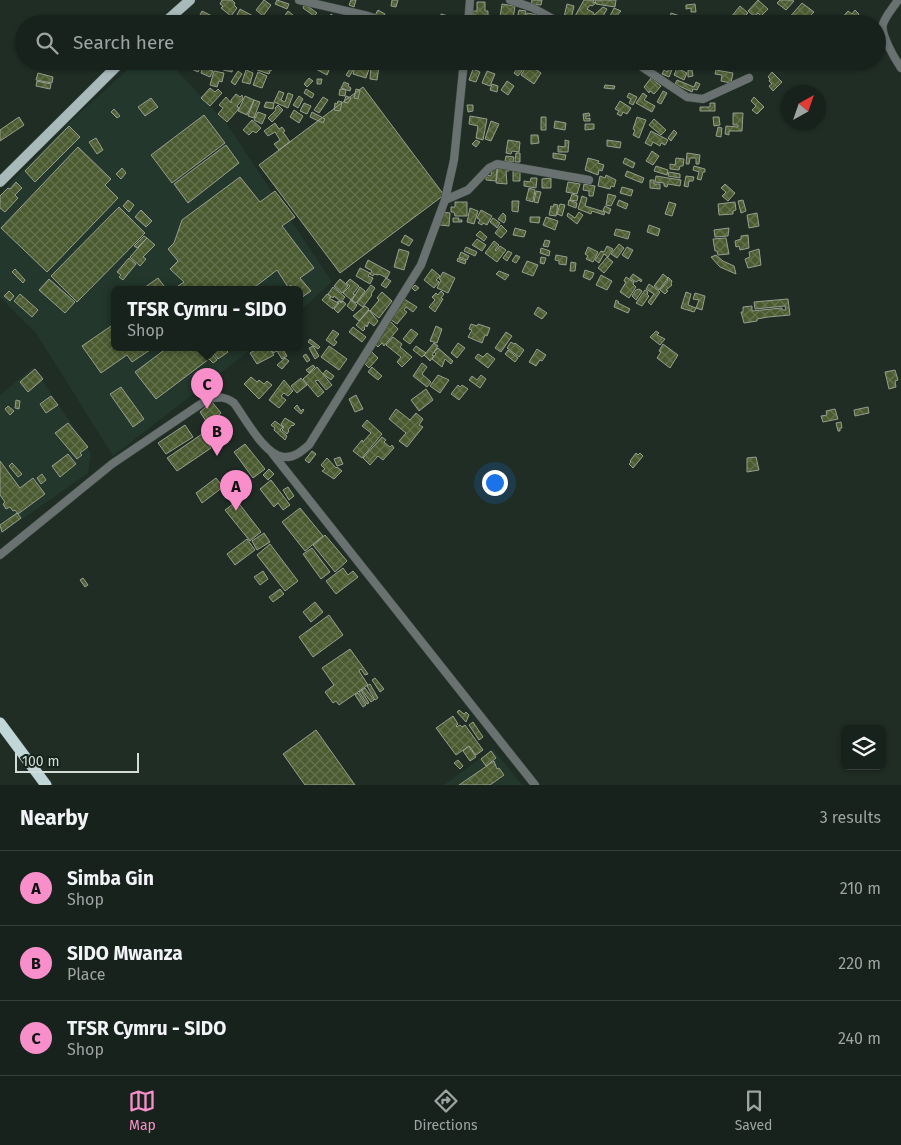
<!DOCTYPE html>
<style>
:root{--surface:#17221c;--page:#202a25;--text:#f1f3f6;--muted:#9ea4a3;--line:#363f3b;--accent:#f98fca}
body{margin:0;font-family:"Fira Sans",sans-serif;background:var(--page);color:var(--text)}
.controls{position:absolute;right:15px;bottom:15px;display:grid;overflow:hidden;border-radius:8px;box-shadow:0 1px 4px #0004}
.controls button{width:45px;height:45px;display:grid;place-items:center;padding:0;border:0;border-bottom:1px solid var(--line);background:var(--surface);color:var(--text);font:25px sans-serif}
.compass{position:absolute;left:781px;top:85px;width:45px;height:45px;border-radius:50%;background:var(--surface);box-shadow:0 1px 4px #0004;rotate:40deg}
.scale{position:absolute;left:15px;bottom:12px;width:124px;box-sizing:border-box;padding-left:5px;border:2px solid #d2dbd6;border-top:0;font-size:14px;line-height:18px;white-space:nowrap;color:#d2dbd6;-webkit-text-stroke:4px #15231c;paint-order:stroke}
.you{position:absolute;left:494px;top:482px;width:18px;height:18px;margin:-12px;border:4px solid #fff;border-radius:50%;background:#1a73e8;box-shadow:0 0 0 8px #1a73e833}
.badge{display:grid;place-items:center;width:32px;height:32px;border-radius:50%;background:var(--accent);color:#111;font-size:16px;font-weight:700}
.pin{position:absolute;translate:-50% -41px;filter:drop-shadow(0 1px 2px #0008)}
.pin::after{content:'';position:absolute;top:26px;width:18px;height:15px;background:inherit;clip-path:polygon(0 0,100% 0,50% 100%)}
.popup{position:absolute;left:111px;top:286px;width:192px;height:65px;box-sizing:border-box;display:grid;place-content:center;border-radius:8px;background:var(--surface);filter:drop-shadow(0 1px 4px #0005);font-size:16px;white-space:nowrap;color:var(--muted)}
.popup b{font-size:19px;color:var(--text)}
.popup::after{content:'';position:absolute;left:50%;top:100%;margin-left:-10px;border:10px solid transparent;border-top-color:var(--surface)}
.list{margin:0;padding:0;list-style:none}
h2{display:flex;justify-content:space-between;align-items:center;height:65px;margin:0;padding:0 20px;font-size:21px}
h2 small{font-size:16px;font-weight:400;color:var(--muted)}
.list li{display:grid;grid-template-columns:32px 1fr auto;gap:15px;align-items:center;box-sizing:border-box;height:75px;padding:0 20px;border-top:1px solid var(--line)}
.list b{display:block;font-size:19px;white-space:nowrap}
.list p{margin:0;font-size:16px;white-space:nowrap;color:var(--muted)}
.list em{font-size:16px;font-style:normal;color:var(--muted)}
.icon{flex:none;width:28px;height:28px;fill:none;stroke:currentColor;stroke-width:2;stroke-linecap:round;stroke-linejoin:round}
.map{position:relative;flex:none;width:901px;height:785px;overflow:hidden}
.search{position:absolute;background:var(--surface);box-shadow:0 1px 4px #0004;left:15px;right:15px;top:15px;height:55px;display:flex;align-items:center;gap:12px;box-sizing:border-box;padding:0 18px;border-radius:28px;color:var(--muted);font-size:19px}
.sheet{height:290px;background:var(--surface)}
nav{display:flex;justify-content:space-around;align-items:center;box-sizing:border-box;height:70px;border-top:1px solid var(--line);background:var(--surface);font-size:14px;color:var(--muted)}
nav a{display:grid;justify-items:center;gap:2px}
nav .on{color:var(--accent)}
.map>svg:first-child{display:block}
</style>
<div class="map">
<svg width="901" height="785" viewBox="0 0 901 785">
<defs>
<pattern id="building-cross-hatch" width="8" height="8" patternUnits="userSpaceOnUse" patternTransform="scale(1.25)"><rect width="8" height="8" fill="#4b5b30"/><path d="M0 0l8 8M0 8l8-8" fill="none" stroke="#64724d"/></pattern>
</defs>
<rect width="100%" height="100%" fill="#1f2d25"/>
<path fill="#23372c" d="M137,61H168L227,124L332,282L300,311V290H114V348H253L113,456L36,333L0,297V194L72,120Z
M33,367L91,453L88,473L0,535V395Z
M493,749L522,785H444Z"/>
<path fill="url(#building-cross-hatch)" stroke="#979e8e" d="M222,0H232L235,3L234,5L237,8L231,16L221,8L223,6L220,4Z
M264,0L271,5L263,16L256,10Z
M277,0L289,4L287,9L275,4Z
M351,0H356L354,7L349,5Z
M392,0H398L396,7L391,6Z
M532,0H542L541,5L531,4Z
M584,0H594L593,2L596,3L592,6L590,5L587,9L594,13L591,18L588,16L585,21L575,16Z
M595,0H616L615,7L596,4Z
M758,0L768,9L761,16L758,13L755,17L748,11Z
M780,0H792L794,1L786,10L777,3Z
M477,2H485V11H488V16H484V24H473V11H477Z
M802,3L814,12L807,19L804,16L801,20L804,24H793L788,19Z
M305,4L317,13L314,16L303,8Z
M502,4L515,6L513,19L509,18L508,24H502L503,17H500Z
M567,4L574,6L571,19L564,17Z
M695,4L696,12H691V8L686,9V5Z
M740,6L748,13L745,16L749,19L745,24H735L733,22L735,20L731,17Z
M603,7L607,9L601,20L594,15Z
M614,8L621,11L614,19L610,16Z
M240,9L253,16L249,24L236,17Z
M378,10L385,14L382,19L375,15Z
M519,10L526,11L524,20L535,22V24H516Z
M855,10L859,14L857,17L861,20L858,24H841L839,21L848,11L852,14Z
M202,11L214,17L211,24H204L207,19L200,15Z
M288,11L293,15L285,24L281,21Z
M527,13L538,15L537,20L526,18Z
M671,13L680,16L678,24L672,23L673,18L670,17Z
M331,14L335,17L330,24L327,22Z
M441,14L452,17L451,22L440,20Z
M271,16L281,23V24H266Z
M343,16L348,19L345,24H338Z
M684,16L697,17V24H684Z
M606,17L616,24H602Z
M216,18L222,20L221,24H215Z
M361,18L379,24H359Z
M539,18L544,20L542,24H536Z
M193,19L202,24L191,23Z
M225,19L232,22L231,24L223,22Z
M593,19H598V24H593Z
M185,61H200L203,63L198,72L183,65Z
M206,61L221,63L220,69L205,64Z
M225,61H234L232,72L223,70Z
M239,61H256L253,70L237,65Z
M261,61H276L279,66L270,71L269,74L257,70Z
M314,61L330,68L327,75L312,67Z
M357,61H367L366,65L370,66L366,78L353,74Z
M451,61H460V69L451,68Z
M506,61H521L522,62L515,70Z
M595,61H606L603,66Z
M646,61H654L661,65L657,70L645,63Z
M666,61H673L670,67L664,64Z
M526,62L528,63L518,76L514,73L517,69L519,70L517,69L521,64L523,65Z
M528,64L541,73L534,84L521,75Z
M371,65L379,66L377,80L370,79Z
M352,66L355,67L349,77L346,75Z
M203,67L213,71L210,77L201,73Z
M677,68L687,73L684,80L674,75Z
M473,69L480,72L476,82L469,80Z
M669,69L672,70L669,77L662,74L664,70L667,72Z
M246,70L253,73L250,84L242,82Z
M688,70H692L693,76L688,77Z
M716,70L733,73L731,83L721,81L722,75L715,74Z
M214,71L224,73L222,82L219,81L217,87L210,85Z
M238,71L242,74L235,85L231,82Z
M487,71L495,74L490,86L482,83Z
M258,72L267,76L262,88L253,85Z
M772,72L782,82L773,91L769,86L772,84L769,81L770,79L768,77Z
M38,73L53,77L52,83L36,80Z
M309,78L313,81L307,87L304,84Z
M651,78L661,86L654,94L650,91L649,93L644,87Z
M317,79H322L321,84H317Z
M677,80L694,87L696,82L700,84L697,90L693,89L692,92L675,84Z
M37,81L51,84L50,89L36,86Z
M507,81L514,86L508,95L501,90Z
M344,82L349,84L348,86L351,88L350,91L341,88Z
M492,84L498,86L497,92L490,90Z
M605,85L615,86L614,89L604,88Z
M363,87L444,195L340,273L259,165Z
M210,88L215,92L218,89L222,93L210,106L201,98Z
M306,89L314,94L312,98L304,93Z
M340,89L346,90L345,96L339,95Z
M356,89L360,90L358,99L354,98Z
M279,91L284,93L281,100L285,102L288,93L293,95L288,108L274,102Z
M663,91L667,93L661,104L657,102Z
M629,93L637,97L633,105L629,103L631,99L627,97Z
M643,93L647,96L644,100L655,106L652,112L636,103Z
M236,94L240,97L242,95L243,99L237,106L239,108L237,111L227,122L218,114L223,108L219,105L226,97L231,103V100Z
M245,96L254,100L247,115L238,111Z
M299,96L303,99L298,108L293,105Z
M346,96L351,98L348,103L344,102Z
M323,97L328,100L319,113L314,110Z
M754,97L764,107L757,114L752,110L756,106L751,101Z
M151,98L158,107L145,116L138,107Z
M254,100L260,102L254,118L248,116Z
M338,101L342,102L340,111L334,110L335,103L337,104Z
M620,101L631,108L627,114L623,112L621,116L617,114L619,111L615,109Z
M266,102L274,103L273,109L264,107Z
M304,103L311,106L307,114L300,111Z
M710,103H715V111H700V107H710Z
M278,105L283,110L272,122L268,118L276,110L275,108Z
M467,105H473V111L468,112Z
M114,109L120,116L117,118L111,112Z
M294,110L303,116L299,123L290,117Z
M258,112L266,115L262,124L254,120Z
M312,112L325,119L323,123L310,117Z
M589,113L590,116H586V119L590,118V121H584L583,114Z
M733,113H743L742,131H729V135L725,134L726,126L738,127V125H733Z
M204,115L225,143L172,183L151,155Z
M470,116L487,119L483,140L476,138L478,126L469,124Z
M19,117L24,125L0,141V130Z
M541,117H546V130H541Z
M637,117L646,120L639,138L633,135L635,130L633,129Z
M713,117H719L720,125L714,126Z
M654,119L666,130L661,135L649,125Z
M252,120L261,128L256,133L253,131L249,135L243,130Z
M491,121L499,124L491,141L485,139Z
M555,121L566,123L565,130L554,128Z
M275,123L279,129L282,127L285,131L283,132L290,142L279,150L274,144L280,140L275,132L268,136L264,131Z
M585,124H594V129L585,130Z
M69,126L80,137L35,182L25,171Z
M718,127L722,128L721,137L716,136Z
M674,130L677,133L671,141L668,138Z
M651,131L668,140L665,145L661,143L660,146L653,142L651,146L645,143Z
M531,135H538L539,143L531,144Z
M96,138L103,150L97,154L89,142Z
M476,140L480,142L476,147L472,144Z
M508,140L520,142L519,152L512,151L511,154L506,153Z
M565,140L569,141L568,152H558V146L565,147Z
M607,140L621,142L620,148L607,146Z
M226,145L239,163L188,203L174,184Z
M78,147L111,179L105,185L118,198L47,272L1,228Z
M652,151L659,156L653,165L646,161Z
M516,153H520V162H515Z
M553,153L566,155L565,160L553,158Z
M687,153L700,155L699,164H696V158H690L689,164H686Z
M506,156L514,157L513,162L505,161Z
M588,158L599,161L598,163L604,165L602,171L599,170L598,175L585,170Z
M625,158L635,163L633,168L623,163Z
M676,158L684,159L683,166H680L679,170L670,169V164L675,165Z
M656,166L668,170L667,175L654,171Z
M694,166L705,169V172H703L701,180L697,179L699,172L693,170Z
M498,167L509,168V171H506L507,184L496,183Z
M122,168L126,173L121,179L116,174Z
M492,168H497L496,181L486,180V175L491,176Z
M513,169L520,170V181H513Z
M627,171L644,178L642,183L625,176Z
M669,172L680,174V178L668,176Z
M606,175L616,180L614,187L611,186L610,189L598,186L600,176L605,178Z
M656,176L681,180L680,186L668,184L667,187L664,186V183L655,182Z
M686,176L694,177L693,181H689L688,187L684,186Z
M240,177L260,202L275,191L295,217L282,226L314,268L300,278L311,291L301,298L300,290H295L291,285L288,287L277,270L251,290H172L184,282L170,269L178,261L168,249L174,243L182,220Z
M531,178H537L536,188L524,186V181L530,182Z
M551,178V188H542V179Z
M650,180H654V184H660V189L650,188Z
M16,182L22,188L15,195L18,198L5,212L0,208V196L8,188L10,189Z
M568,182L580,184L577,194L566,192Z
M584,184L595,186L593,196H589V191L583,190Z
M725,184L735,193L728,201L722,196L726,192L721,188Z
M622,187L633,190L631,196L620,193Z
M529,188L535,190L533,202L526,200Z
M536,191L541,192L538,203L534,202Z
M572,194L578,196L577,201L570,200Z
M608,194L616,196L611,206L606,205Z
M582,196L587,198L585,206L605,212L604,215L592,211L591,214L578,209Z
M128,200L134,205L129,212L123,206Z
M569,200L577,203L576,208L568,205Z
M619,200L628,204L626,209L617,205Z
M743,200L746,211L741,213L738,201Z
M512,201H519L518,212L512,211Z
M455,202H467V216H455L454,212H451V207H455Z
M669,202L676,204L672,216L665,214Z
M735,202L736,210L733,211V214L719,215L718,204Z
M554,204L558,205L556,216L549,215L551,206L553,207Z
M560,204L565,205L562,216L557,214Z
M605,206L611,209L609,214L603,210Z
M119,207L145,233L77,302L51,276Z
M470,208L478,211L474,224L467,222Z
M141,210L152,221L146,227L135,217Z
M481,210L492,216L487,225L483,223L482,225L478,223L480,220L477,218Z
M442,212L450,213L449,226L440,225Z
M579,212L583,215L577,224L567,216L568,213L575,218Z
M503,213L506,216L505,218L506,219L504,223L498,219Z
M757,213L759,226L749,228L747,215Z
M530,217H540L539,223L530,222Z
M546,217L558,221L555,230L543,225Z
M453,218H459L458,220H462V222H453Z
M493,218L500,223L497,228L490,222Z
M501,225L507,231L501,238L495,233Z
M649,225L660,229L658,236L647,232Z
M515,228L526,231L524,237L513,235Z
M729,228L728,236L715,237L714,230Z
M616,229L630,232L628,239L614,235Z
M480,231L487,237L484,241L476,235Z
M405,235L413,240L409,246L401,242Z
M748,235L749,248L740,250L739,246L736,247L735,241L741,239V236Z
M144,236L147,238L137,248L134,246Z
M147,238L155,245L143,257L146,259L140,266L130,257Z
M726,238L729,254L718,255L717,251H715L713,239Z
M477,239L486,245L482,251L472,245Z
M545,240L550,241L548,247L543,246Z
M494,241L499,245L495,250L496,251L500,246L506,250L497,262L485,253Z
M619,244L624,248L617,258L611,254Z
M607,246L613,249L608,257L604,254L599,263L595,260L601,251L604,252Z
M466,247L477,252L475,256L464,251Z
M588,247L598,252L593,262L586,259L588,256L585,254Z
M627,247L633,250L628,259L622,255Z
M541,248L550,251L549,256L540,253Z
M399,249L409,252L404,270L394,267Z
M759,249L761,265L748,268L745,259L750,257L749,252Z
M508,251L512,253L507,261L503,258Z
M461,252L469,256L467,260L459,257Z
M516,255L520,257L516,263L512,261Z
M556,255L567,257L566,265L559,264V261L555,260Z
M716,255L723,261L734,266L736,274L720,267L711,257Z
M541,257L546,258L544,264L540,263Z
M607,257L613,262L604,273L598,268Z
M129,258L136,264L123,280L119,277L121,275L117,272Z
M458,258L466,261L465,264L457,261Z
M368,260L390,272L387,278L379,274L378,275L374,274L373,276L370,274L372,271L365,267Z
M527,261L538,265L533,276L522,272Z
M571,262L576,263L575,271H570Z
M360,268L370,273L368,276L373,278L370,284L356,276Z
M15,269L25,280L23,283L12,272Z
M432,269L440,276L436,280L439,282L434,288L424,280Z
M585,270L594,273L592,278H591L590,280L583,277Z
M499,271L509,275L505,280L496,274Z
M443,272L455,278L448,293L437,288L441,280L439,279Z
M633,274L642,280L641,282L639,280L636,282L630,278Z
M663,274L668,278L659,290L654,286Z
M601,275L612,281L607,290L596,285Z
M626,277L634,282L633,284L636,287L629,298L620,292L626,282L624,281Z
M668,277L672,281L671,284L672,285L666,290L668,291L665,294L660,290L668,280L667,279Z
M158,278L167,290H141Z
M386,278L391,281L386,288L381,285Z
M49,279L75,302L65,313L39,290Z
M340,279L348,286L342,293L334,286Z
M350,279L359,286L353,294L355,295L351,300L343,293L350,286L346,283Z
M649,284L660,292L651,305L648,302L654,294L646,289Z
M371,285L375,288L371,294L372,295L363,307L357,303Z
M415,285L419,288L415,291L412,288Z
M333,287L345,297L341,302L334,296L333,298L328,294Z
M360,287L365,291L356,303L352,300Z
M639,289L642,291L636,300L632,296L636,290Z
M645,290L648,292L647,294L649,296L642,306L636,303Z
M9,291L14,296L10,301L4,296Z
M441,291L444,294L441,298L443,299L435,312L429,307L435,300L432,297L436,293L438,295Z
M382,292L392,301L379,318L370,311L379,300L377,298Z
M686,292L691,294L688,305L696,308L694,312L681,308Z
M695,293L705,296L702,310L696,308L699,300L693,299Z
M20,294L38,310L32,317L14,301Z
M327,294L331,297L329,298L338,303L333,309L322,300Z
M404,299L417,307L413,312L406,307L404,310L407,312L397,324L390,319Z
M788,299L790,315L768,317L757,319V321L744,323L741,312H743V307L752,306V311L782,308V310H786L785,306L755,309L754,302Z
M351,300L357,305L353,311L347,306Z
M616,300L619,302L618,303L630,309L628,313L614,307Z
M339,301L341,303L343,301L346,304L338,313L334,309L339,303L337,302Z
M365,306L369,309L359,321L353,316Z
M538,307L547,313L542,319L534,314Z
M369,310L378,321L374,326L369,322L367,327L366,325L364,328L365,329L363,331L356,325Z
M390,321L398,329L384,346L382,343L378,347L373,342Z
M114,324V348H153L132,362L127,355L101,373L82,346Z
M471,324L477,326L478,324L490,328L487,336L485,335L482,343L468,337L472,330L469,329Z
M436,326L442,329L437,343L430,341Z
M353,327L366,337L362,342L349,332Z
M411,329L418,334L410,344L403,339Z
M333,330L339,334L334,340L337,342L334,346L326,340Z
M656,331L659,333L657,335L665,339L660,345L650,337Z
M506,332L512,336L501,352L495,348Z
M393,337L402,344L400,347L412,357L402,367L397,362L401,357L386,345Z
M310,339L320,347L318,349L308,342Z
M511,342L514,344L515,343L524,350L519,357L507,348Z
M434,343L438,346L432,355L434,356L430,361L424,355Z
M458,343L465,348L457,358L451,353Z
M663,344L678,355L670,368L657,358L661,352L659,351Z
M313,346L319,356L315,359L309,348Z
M329,346L347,359L339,370L321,357Z
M416,346L426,353L422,357L413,350Z
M167,348H207L217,360L213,363L209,359L156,399L135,372Z
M210,348H224L228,352L218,359Z
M259,348L262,350L269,348L274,355L257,364L250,353Z
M271,348H282L287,356L282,359L277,351L273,353Z
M438,348L453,361L451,364L445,359L442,367L432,359L436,354L434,352Z
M537,349L546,355L542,361L540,360L536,366L529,362Z
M508,350L518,358L515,362L505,354Z
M372,352L378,358L369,368L363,362Z
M487,353L495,359L488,368L475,358L478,354L483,357Z
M306,354L310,360L307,362L303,356Z
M285,358L289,361L282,369L277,365Z
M422,363L427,367L422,374L431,382L427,387L413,376Z
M313,365L315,367L309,373L306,370Z
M317,367L332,385L326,390L318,380L315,381L324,392L318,397L303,379Z
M372,367L382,376L378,380L368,372Z
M35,369L43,379L28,392L20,382Z
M326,370L334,376L331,380L323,374Z
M895,370L898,380L895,381L896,387L889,389L885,372Z
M438,375L449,380L440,393L430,386Z
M481,375L486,379L480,388L469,380L472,376L477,380Z
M251,377L257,382L259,380L264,384L267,381L272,385L259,399L244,384Z
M301,378L307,385L297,393L291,386Z
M284,380L293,391L288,396L284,393L281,396L286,400L279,408L269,400Z
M458,385L460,387L462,385L468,389L459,400L451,394Z
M121,387L144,419L133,427L110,394Z
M426,389L433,400L419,411L411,400Z
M356,395L363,409L355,412L349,399Z
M51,396L58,405L46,413L40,404Z
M16,400L20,401L19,409L15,408Z
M212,402L221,413L208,424L200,412Z
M297,405L301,411L303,409L304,410L301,414L294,408Z
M8,406L14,411L10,415L5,409Z
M868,407L869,413L855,416L854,410Z
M396,409L410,420L416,413L423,419L419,425L423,427L407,447L399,441L406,433L389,419Z
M835,409L838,419L823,422L821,416L827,415L826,411Z
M285,418L295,424L293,426L292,425L288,430L289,431L287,434L282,430L284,427L281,424Z
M367,420L382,434L362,458L353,451L362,440L363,442L371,433L362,426Z
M275,421L283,427L280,430L287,436L285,440L274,430L275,428L271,425Z
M841,422L842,428H840V431H838L836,423Z
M68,423L88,447L80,453L82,455L77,459L55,433Z
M185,425L193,437L166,454L158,443Z
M202,434L211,448L177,471L167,458Z
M382,437L386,440L384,442L390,447L392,445L394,448L383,460L378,456L370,465L363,458Z
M245,444L265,469L253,478L234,452Z
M312,451L316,454L309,463L305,460Z
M636,453L638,455L640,453L643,456L633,468L629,464L631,462L630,461Z
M68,454L76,464L60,477L52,466Z
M340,457L343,464L337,466L334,459Z
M756,457L759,470L747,472V458Z
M327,458L336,468L337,467L342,471L334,479L322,471L325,469L321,465Z
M0,461L20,488L33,478L45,494L18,514L15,510L13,511L10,507L6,509L3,504L5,502L0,495Z
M12,463L22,474L18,477L9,466Z
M269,469L274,474L268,480L263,475Z
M42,474L46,480L41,484L37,478Z
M216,478L223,487L202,503L196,493Z
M271,480L290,505L283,510L278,503L274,507L260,489Z
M288,487L294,496L289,500L283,490Z
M237,501L261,532L250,541L225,510Z
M300,508L323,536L305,551L282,522Z
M17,513L21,518L2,532L0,525Z
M264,533L270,542L257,550L252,541Z
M325,535L347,561L335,572L313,545Z
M247,539L255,550L235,565L227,554Z
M270,544L298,581L285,591L257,555Z
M312,548L330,572L321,579L303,554Z
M343,568L348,575L353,571L358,577L336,594L326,581Z
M263,571L268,579L260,585L254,577Z
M83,578L88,585L85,587L80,580Z
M280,589L284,594L273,602L269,597Z
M315,602L323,612L311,622L303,612Z
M329,615L343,635L313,657L299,637Z
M350,649L368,674L365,675L361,669L359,671L368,685L339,705L336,701L333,703L325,692L334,685L322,668Z
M375,678L384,689L380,692L372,680Z
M370,684L378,698L375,700L367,686Z
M365,688L374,700L371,702L362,690Z
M361,690L369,703L367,704L359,692Z
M358,693L366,705L363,707L355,695Z
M459,710L464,714L466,712L469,715L466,722L457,712Z
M453,716L458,724L456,726L457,727L460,725L462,727L465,725L483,750L476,755L469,746L456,755L436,728Z
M473,722L483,737L479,740L469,725Z
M316,730L355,785H305L283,754Z
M469,746L476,757L470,761L463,751Z
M491,751L496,758L486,766L481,759Z
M458,760L463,766L460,769L454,763Z
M494,761L497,769L499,768L504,775L490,785H459Z"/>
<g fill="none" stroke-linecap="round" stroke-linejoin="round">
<defs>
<path id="minor" d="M299,0L368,16L394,24
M510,0L533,8L562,24
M898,0C893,8 886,15 883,24C880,34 895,59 901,68
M468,24L470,0
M633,61L687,97L703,99L749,78
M445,200L468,190L489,168L497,164L589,180
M272,453L535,785
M0,555L112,464L208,399C219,397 225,396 234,403C245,418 265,456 284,457C294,458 302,451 309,445L421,265L445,200L454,160L464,61"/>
<path id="major" d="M163,24L190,0
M0,182L122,61"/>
<path id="highway" d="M0,723L46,785"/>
</defs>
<use href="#minor" stroke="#3c4941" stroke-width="9"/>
<use href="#major" stroke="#3c4941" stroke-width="11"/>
<use href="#highway" stroke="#3c4941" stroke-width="12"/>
<use href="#minor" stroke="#697271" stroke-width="8"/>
<use href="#major" stroke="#a8baba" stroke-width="10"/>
<use href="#highway" stroke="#c1d7d7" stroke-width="11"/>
</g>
</svg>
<div class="controls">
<button><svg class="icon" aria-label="layers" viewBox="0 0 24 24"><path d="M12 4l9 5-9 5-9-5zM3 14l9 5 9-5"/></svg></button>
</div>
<svg class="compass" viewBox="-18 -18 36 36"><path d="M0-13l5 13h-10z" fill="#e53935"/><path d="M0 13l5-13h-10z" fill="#9ea4a3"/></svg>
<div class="scale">100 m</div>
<div class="you"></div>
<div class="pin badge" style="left:236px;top:511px">A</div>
<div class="pin badge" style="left:217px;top:456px">B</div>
<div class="pin badge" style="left:207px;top:409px">C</div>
<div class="popup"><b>TFSR Cymru - SIDO</b>Shop</div>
<div class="search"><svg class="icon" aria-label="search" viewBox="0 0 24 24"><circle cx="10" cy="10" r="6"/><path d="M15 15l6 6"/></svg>Search here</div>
</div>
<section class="sheet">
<h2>Nearby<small>3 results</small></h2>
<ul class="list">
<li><span class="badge">A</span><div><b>Simba Gin</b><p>Shop</p></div><em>210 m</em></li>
<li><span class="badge">B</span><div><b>SIDO Mwanza</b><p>Place</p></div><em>220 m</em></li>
<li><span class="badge">C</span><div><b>TFSR Cymru - SIDO</b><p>Shop</p></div><em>240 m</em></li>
</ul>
</section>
<nav>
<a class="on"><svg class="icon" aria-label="map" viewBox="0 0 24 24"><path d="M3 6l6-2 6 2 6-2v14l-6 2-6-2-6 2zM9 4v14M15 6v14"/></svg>Map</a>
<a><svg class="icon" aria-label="directions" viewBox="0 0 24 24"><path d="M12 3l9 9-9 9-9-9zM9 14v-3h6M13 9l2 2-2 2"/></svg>Directions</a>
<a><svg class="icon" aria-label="saved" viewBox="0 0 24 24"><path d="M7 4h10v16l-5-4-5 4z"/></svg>Saved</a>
</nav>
